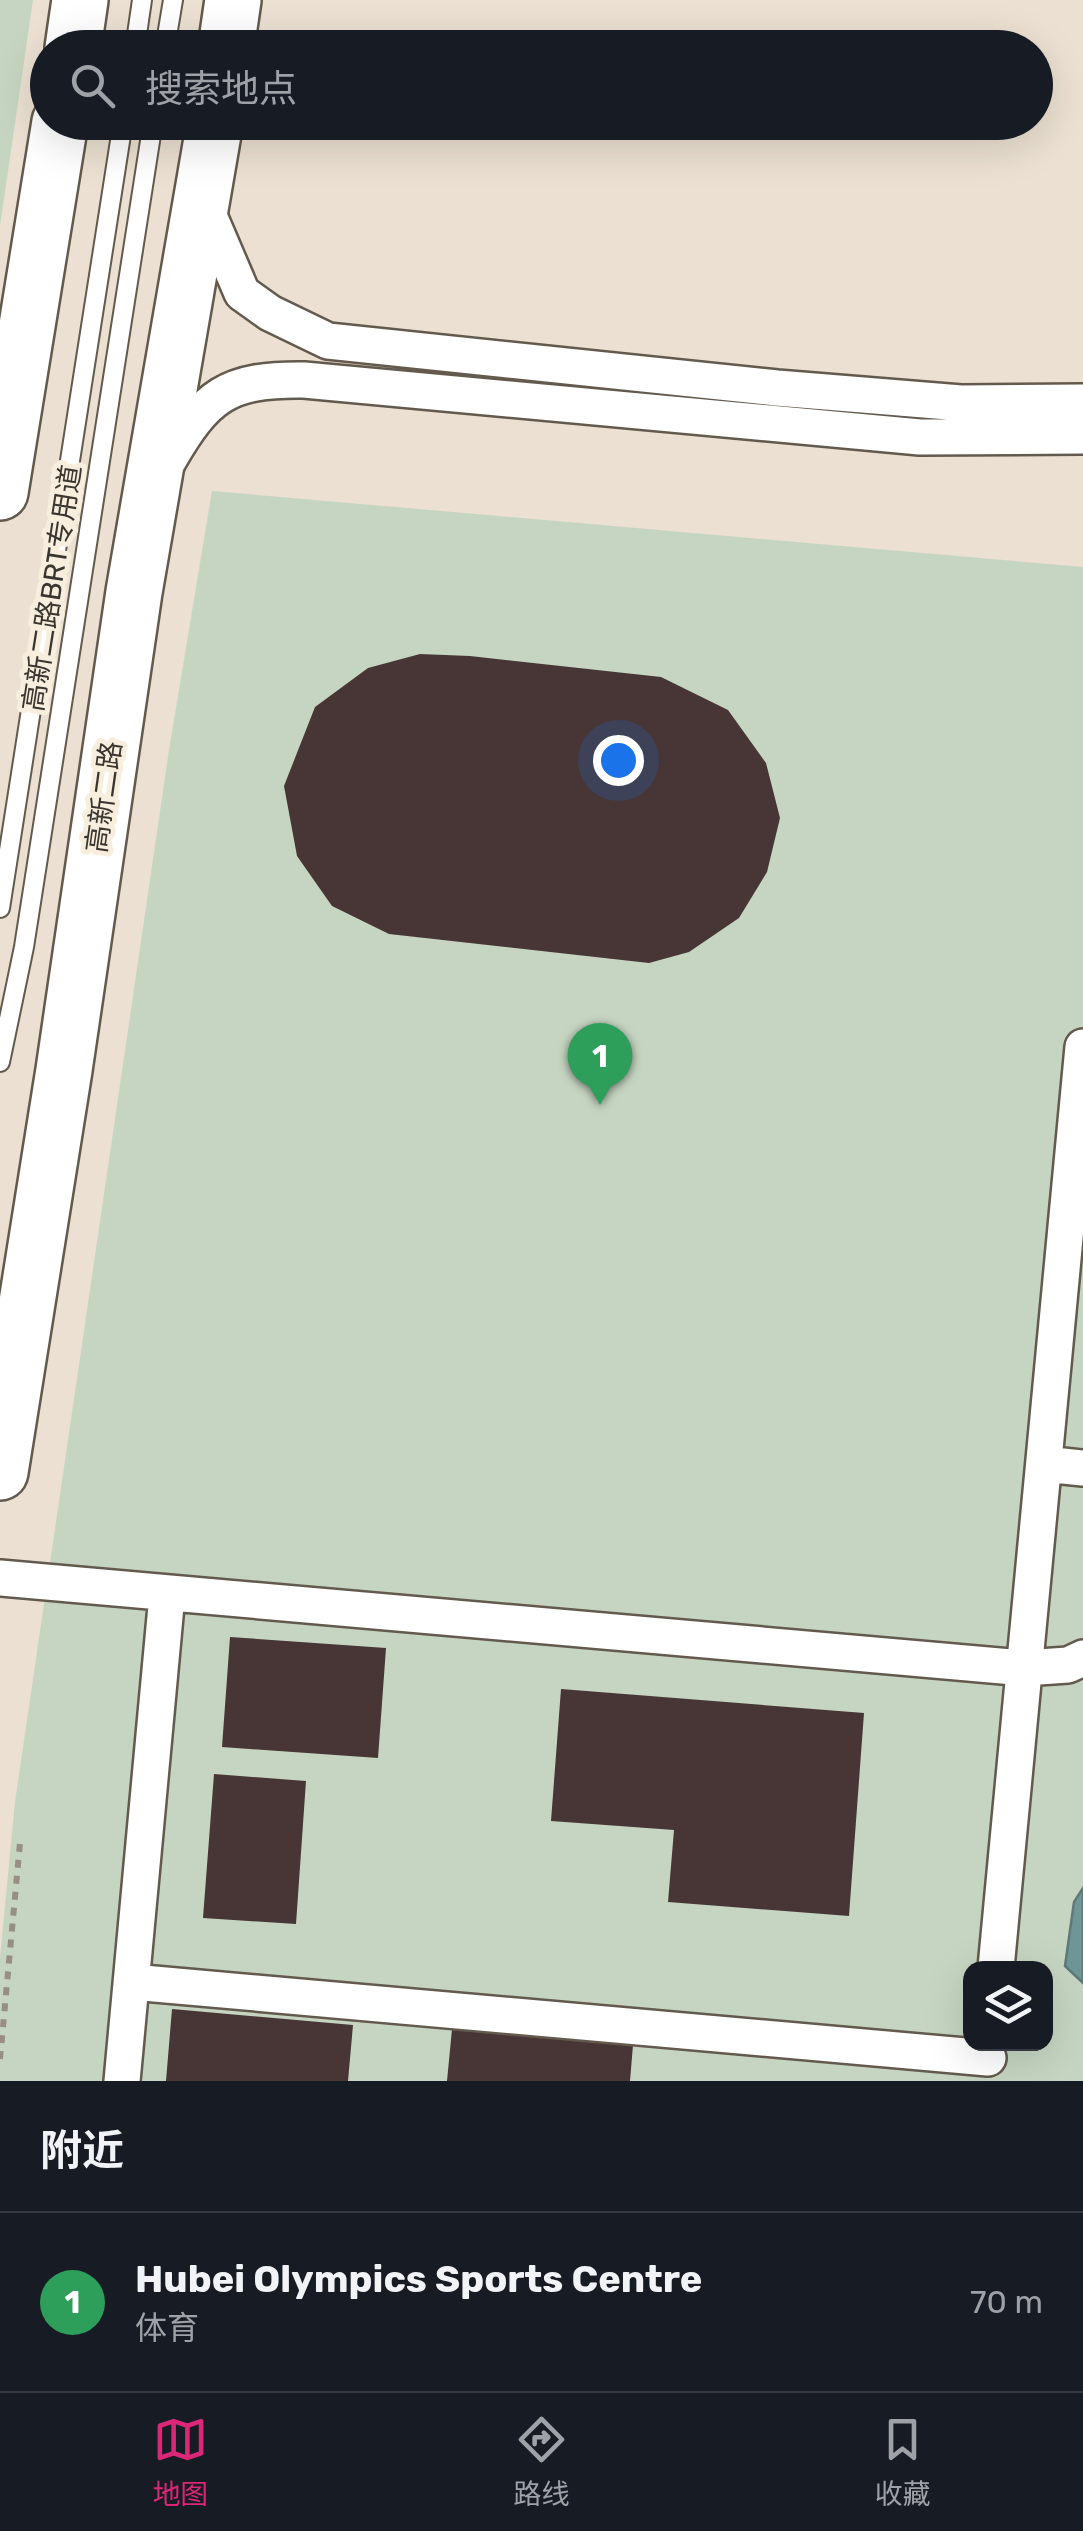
<!DOCTYPE html>
<html lang="zh">
<meta charset="utf-8">
<style>
:root{--surface:#171b24;--page:#20242c;--text:#f1f3f6;--muted:#9ea1a6;--line:#363941;--accent:#db2777}
body{margin:0;font-family:Rubik,"Noto Sans SC",sans-serif;background:var(--page);color:var(--text)}
.controls{position:absolute;right:30px;bottom:30px;display:grid;overflow:hidden;border-radius:20px;box-shadow:0 10px 40px #0002}
.controls button{width:90px;height:90px;display:grid;place-items:center;padding:0;border:0;border-bottom:2px solid var(--line);background:var(--surface);color:var(--text);font:50px sans-serif}
.you{position:absolute;left:618px;top:760px;width:35px;height:35px;margin:-25px;border:8px solid #fff;border-radius:50%;background:#1a73e8;box-shadow:0 0 0 15px #1a73e833}
.badge{display:grid;place-items:center;width:65px;height:65px;border-radius:50%;background:var(--accent);color:#fff;font-size:32px;font-weight:700}
.pin{position:absolute;translate:-50% -82px;filter:drop-shadow(0 2px 5px #0008)}
.pin::after{content:'';position:absolute;top:52px;width:35px;height:30px;background:inherit;clip-path:polygon(0 0,100% 0,50% 100%)}
.list{margin:0;padding:0;list-style:none}
h2{display:flex;justify-content:space-between;align-items:center;height:130px;margin:0;padding:0 40px;font-size:42px}
h2 small{font-size:32px;font-weight:400;color:var(--muted)}
.list li{display:grid;grid-template-columns:65px 1fr auto;gap:30px;align-items:center;box-sizing:border-box;height:180px;padding:0 40px;border-top:2px solid var(--line)}
.list b{display:block;font-size:38px;white-space:nowrap}
.list p{margin:0;font-size:32px;white-space:nowrap;color:var(--muted)}
.list em{font-size:32px;font-style:normal;color:var(--muted)}
.icon{flex:none;width:55px;height:55px;fill:none;stroke:currentColor;stroke-width:2;stroke-linecap:round;stroke-linejoin:round}
.map{position:relative;flex:none;width:1083px;height:2081px;overflow:hidden}
.search{position:absolute;background:var(--surface);box-shadow:0 10px 40px #0002;left:30px;right:30px;top:30px;height:110px;display:flex;align-items:center;gap:25px;box-sizing:border-box;padding:0 35px;border-radius:55px;color:var(--muted);font-size:38px}
.sheet{height:310px;background:var(--surface)}
nav{display:flex;justify-content:space-around;align-items:center;box-sizing:border-box;height:140px;border-top:2px solid var(--line);background:var(--surface);font-size:28px;color:var(--muted)}
nav a{display:grid;justify-items:center;gap:5px}
nav .on{color:var(--accent)}
.map>svg:first-child{display:block}
</style>
<div class="map">
<svg width="1083" height="2081" viewBox="0 0 1083 2081">
<rect width="100%" height="100%" fill="#ebe0d1"/>
<path fill="#c6d5c2" fill-rule="evenodd" d="M0,0H33L0,226Z
M212,491L1083,567V2081H0V1957L15,1802L169,750ZM970,1968H1046V2044H970Z"/>
<path fill="#6f9697" stroke="#5f7978" stroke-width="2.5" d="M1083,1888V1983L1065,1966L1074,1902Z"/>
<path fill="#473635" d="M420,654L470,656L661,677L728,710L766,763L780,818L767,872L739,918L689,952L649,963L389,934L332,906L297,856L284,786L315,707L368,668Z
M230,1637L386,1648L378,1758L222,1747Z
M561,1689L864,1713L849,1916L668,1902L674,1830L551,1821Z
M214,1774L306,1781L296,1924L203,1918Z
M172,2009L353,2025L348,2081H166Z
M452,2029L633,2045L630,2081H447Z"/>
<g fill="none" stroke-linecap="round" stroke-linejoin="round">
<defs>
<path id="lane" d="M135,48L142,0
M165,48L173,0
M0,908L123,122
M0,1062L24,947L153,122"/>
<path id="street" d="M204,204L242,293L270,313L328,341L777,388L961,403L1083,402
M168,461C206,395 227,379 304,380L920,437L1083,436
M1044,1464L1083,1468
M0,1578L1024,1668L1068,1665L1083,1658
M996,1968L1083,1047
M132,1982L988,2058
M122,2081L167,1595"/>
<path id="primary" d="M73,48L80,0
M226,48L233,0
M0,492L60,122
M0,1472L64,1070L134,592L215,122"/>
</defs>
<use href="#lane" stroke="#635a4d" stroke-width="22"/>
<use href="#street" stroke="#635a4d" stroke-width="40"/>
<use href="#primary" stroke="#635a4d" stroke-width="60"/>
<path stroke="#978f84" stroke-width="6" stroke-dasharray="8 8" stroke-linecap="butt" d="M0,2059L20,1843"/>
<use href="#lane" stroke="#fff" stroke-width="18"/>
<use href="#street" stroke="#fff" stroke-width="35"/>
<use href="#primary" stroke="#fff" stroke-width="55"/>
</g>
<g text-anchor="middle" dominant-baseline="central" stroke-width="10" stroke-linejoin="round" paint-order="stroke">
<g font-size="28" fill="#39352f" stroke="#f8eede">
<text transform="translate(52 588) rotate(-81)">高新二路BRT专用道</text>
<text transform="translate(104 797) rotate(-82)">高新二路</text>
</g>
</g>
</svg>
<div class="controls">
<button><svg class="icon" aria-label="layers" viewBox="0 0 24 24"><path d="M12 4l9 5-9 5-9-5zM3 14l9 5 9-5"/></svg></button>
</div>
<div class="you"></div>
<div class="pin badge" style="left:600px;top:1105px;background:#2e9e5b">1</div>
<div class="search"><svg class="icon" aria-label="search" viewBox="0 0 24 24"><circle cx="10" cy="10" r="6"/><path d="M15 15l6 6"/></svg>搜索地点</div>
</div>
<section class="sheet">
<h2>附近<small></small></h2>
<ul class="list">
<li><span class="badge" style="background:#2e9e5b">1</span><div><b>Hubei Olympics Sports Centre</b><p>体育</p></div><em>70 m</em></li>
</ul>
</section>
<nav>
<a class="on"><svg class="icon" aria-label="map" viewBox="0 0 24 24"><path d="M3 6l6-2 6 2 6-2v14l-6 2-6-2-6 2zM9 4v14M15 6v14"/></svg>地图</a>
<a><svg class="icon" aria-label="directions" viewBox="0 0 24 24"><path d="M12 3l9 9-9 9-9-9zM9 14v-3h6M13 9l2 2-2 2"/></svg>路线</a>
<a><svg class="icon" aria-label="saved" viewBox="0 0 24 24"><path d="M7 4h10v16l-5-4-5 4z"/></svg>收藏</a>
</nav>
